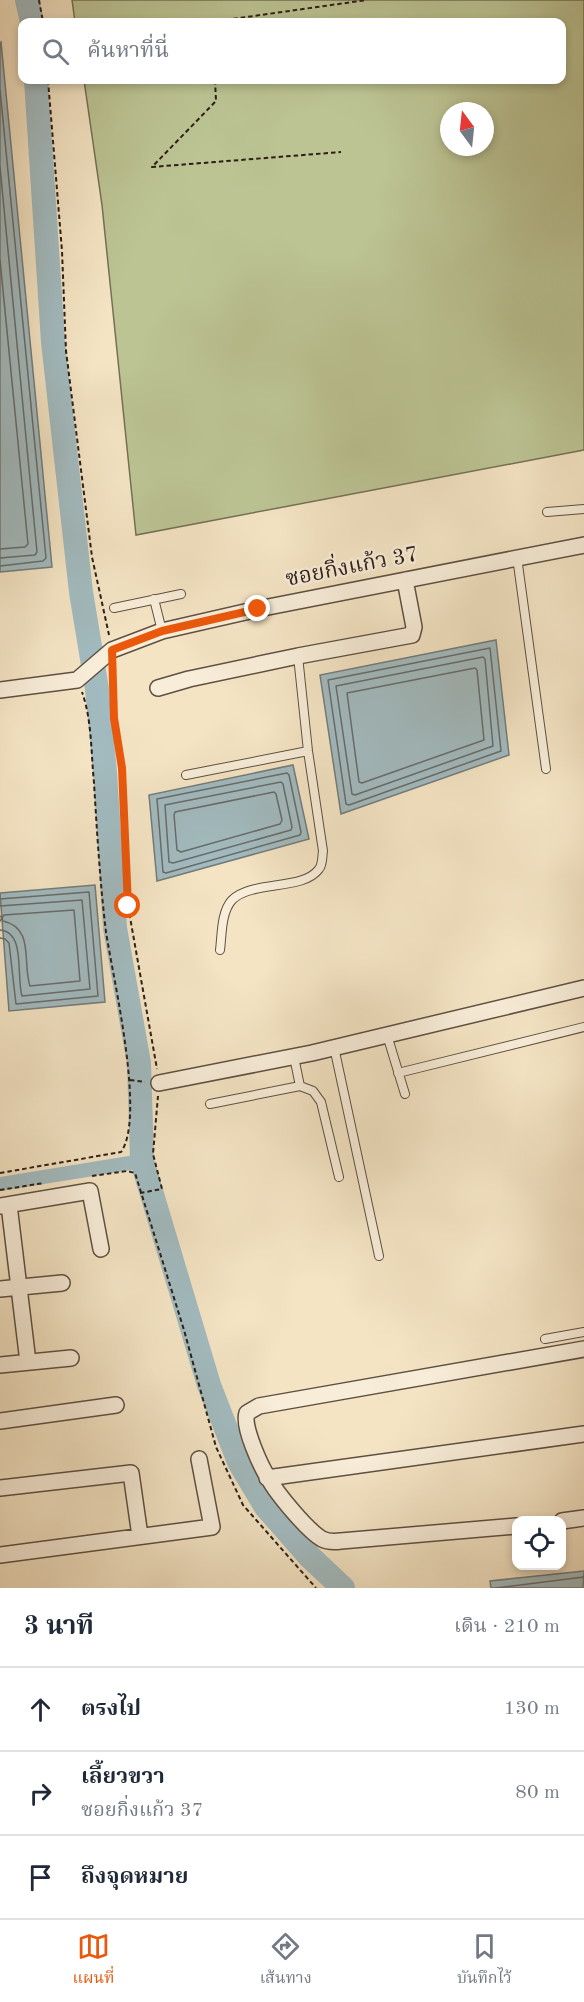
<!DOCTYPE html>
<html lang="th">
<meta charset="utf-8">
<style>
:root{--surface:#fff;--page:#f6f6f7;--text:#1f2937;--muted:#747a83;--line:#e0e1e3;--accent:#ea580c}
body{margin:0;font-family:"Old Standard TT","Noto Serif Thai",serif;background:var(--page);color:var(--text)}
.controls{position:absolute;right:18px;bottom:18px;display:grid;overflow:hidden;border-radius:12px;box-shadow:0 3px 9px #0003}
.controls button{width:54px;height:54px;display:grid;place-items:center;padding:0;border:0;border-bottom:2px solid var(--line);background:var(--surface);color:var(--text);font:30px sans-serif}
.compass{position:absolute;left:440px;top:102px;width:54px;height:54px;border-radius:50%;background:var(--surface);box-shadow:0 3px 9px #0003;rotate:345deg}
.stop{position:absolute;width:18px;height:18px;margin:-14px;border:4px solid #ea580c;border-radius:50%;background:#fff}
.stop.end{background:#ea580c;border-color:#fff;box-shadow:0 2px 6px #0008}
.list{margin:0;padding:0;list-style:none}
h2{display:flex;justify-content:space-between;align-items:center;height:78px;margin:0;padding:0 24px;font-size:26px}
h2 small{font-size:20px;font-weight:400;color:var(--muted)}
.list li{display:grid;grid-template-columns:39px 1fr auto;gap:18px;align-items:center;box-sizing:border-box;height:84px;padding:0 24px;border-top:2px solid var(--line)}
.list b{display:block;font-size:22px;white-space:nowrap}
.list p{margin:0;font-size:20px;white-space:nowrap;color:var(--muted)}
.list em{font-size:20px;font-style:normal;color:var(--muted)}
.icon{flex:none;width:33px;height:33px;fill:none;stroke:currentColor;stroke-width:2;stroke-linecap:round;stroke-linejoin:round}
.map{position:relative;flex:none;width:584px;height:1588px;overflow:hidden}
.search{position:absolute;background:var(--surface);box-shadow:0 3px 9px #0003;left:18px;right:18px;top:18px;height:66px;display:flex;align-items:center;gap:15px;box-sizing:border-box;padding:0 21px;border-radius:12px;color:var(--muted);font-size:22px}
.sheet{height:330px;background:var(--surface)}
nav{display:flex;justify-content:space-around;align-items:center;box-sizing:border-box;height:84px;border-top:2px solid var(--line);background:var(--surface);font-size:16px;color:var(--muted)}
nav a{display:grid;justify-items:center;gap:3px}
nav .on{color:var(--accent)}
.map>svg:first-child{display:block}
</style>
<div class="map">
<svg width="584" height="1588" viewBox="0 0 584 1588">
<rect width="100%" height="100%" fill="#f4e4c4"/>
<filter id="stains"><feTurbulence type="fractalNoise" baseFrequency=".00333" numOctaves="4"/><feColorMatrix values="0 0 0 0 .2 0 0 0 0 .09 0 0 0 0 .02 0 0 0 .5 -.17"/></filter>
<radialGradient id="worn" r=".72"><stop offset=".6" stop-color="#630" stop-opacity="0"/><stop offset="1" stop-color="#630" stop-opacity=".3"/></radialGradient>
<path fill="#bcc494" stroke="#747156" stroke-width="1.5" fill-rule="evenodd" d="M72,0H584V450L136,535L102,205L84,80H562V22H75ZM449,111H485V147H449Z"/>
<path fill="#a2bbc0" stroke="#737c7c" stroke-width="1.5" d="M1,42L52,567L0,572V43Z
M496,640L509,755L341,814L320,675Z
M293,765L309,839L157,881L149,795Z
M95,885L105,1002L9,1011L0,893Z
M584,1571L583,1588H491L490,1581Z"/>
<g fill="none" stroke-linecap="round" stroke-linejoin="round">
<path stroke="#676c6c" stroke-width="1.5" d="M0,90L46,558L43,561L0,566
M0,167L37,552L35,555L0,558
M0,260L28,544L25,547L0,549
M490,648L501,751L349,805L346,804L328,680Z
M483,657L485,659L493,746L355,795L352,794L336,686Z
M475,668L477,670L484,740L362,783L359,782L347,693Z
M287,773L289,775L301,832L300,835L166,873L163,872L157,799Z
M281,782L283,784L292,827L291,830L173,863L169,862L165,805Z
M274,792L276,794L282,820L280,824L181,852L177,850L174,815L175,812Z
M0,899L89,892L98,996L16,1004L9,943L5,939L0,938
M0,906L82,900L90,989L22,996C16,977 26,932 0,930
M0,916L2,918L4,915L74,910L80,981L30,986C22,963 35,928 3,921L2,918L0,921
M496,1588L584,1577"/>
<path stroke="#a2bbc0" stroke-width="14" d="M0,1184L142,1161"/>
<path stroke="#a2bbc0" stroke-width="24" d="M27,0L32,22
M36,80L53,342L81,592L97,689L105,772L115,928L139,1063L142,1161L209,1385L239,1462L266,1507L310,1557L343,1588"/>
<defs>
<path id="lane" d="M547,512L584,509
M517,557L546,769
M154,599L162,631
M114,608L181,594
M186,775L308,751
M220,950C222,935 221,912 232,900C252,880 303,891 319,869C323,864 322,856 323,851L308,751L298,656
M387,1035L405,1094
M334,1047L379,1256
M294,1057L300,1086L313,1091L321,1102L339,1177
M398,1073L584,1027
M210,1104L300,1086
M545,1339L584,1332"/>
<path id="street" d="M158,688L189,679L298,656L412,635L414,627L405,580
M0,690L77,680L112,650L162,631L258,609L584,545
M159,1083L312,1053L584,988
M9,1205L28,1362
M0,1206L90,1191L101,1249
M0,1289L62,1283
M0,1365L71,1358
M0,1421L116,1405
M267,1478L584,1434
M0,1488L131,1473L140,1536
M562,1521L584,1518
M516,1526L341,1541C334,1542 328,1542 322,1539C308,1531 277,1494 269,1479C261,1467 242,1426 247,1413L259,1406L584,1349
M0,1555L212,1527L199,1459"/>
</defs>
<use href="#lane" stroke="#5e5042" stroke-width="10"/>
<use href="#street" stroke="#5e5042" stroke-width="18"/>
<path stroke="#2c1e17" stroke-width="2" stroke-dasharray="4.5 3" stroke-linecap="butt" d="M39,0L43,22
M211,22L367,0
M48,80L62,251L66,351L92,557L109,635
M215,80L216,101L152,167L341,152
M113,667L114,718L122,768L128,906L157,1069
M130,1080L145,1082
M0,1173L121,1152C146,1117 113,978 106,932C100,883 97,832 94,783C91,753 92,720 82,692
M92,1176L127,1171L135,1173L184,1330L216,1447L243,1505L316,1588
M0,1190L44,1183
M140,1193L162,1189L153,1154L158,1096"/>
<use href="#lane" stroke="#f8edd9" stroke-width="8"/>
<use href="#street" stroke="#f8edd9" stroke-width="15"/>
</g>
<g fill="none" stroke-linecap="round" stroke-linejoin="round">
<path stroke="#ea580c" stroke-width="8" d="M128,906L122,768L114,718L112,650L162,631L258,609"/>
</g>
<g text-anchor="middle" dominant-baseline="central" stroke-width="5" stroke-linejoin="round" paint-order="stroke">
<g font-size="22" fill="#2c1e17" stroke="#f8edd9">
<text transform="translate(352 567) rotate(-11)">ซอยกิ่งแก้ว 37</text>
</g>
</g>
<rect width="100%" height="100%" filter="url(#stains)"/>
<rect width="100%" height="100%" fill="url(#worn)"/>
</svg>
<div class="controls">
<button><svg class="icon" aria-label="locate" viewBox="0 0 24 24"><circle cx="12" cy="12" r="6"/><path d="M12 2v4M12 18v4M2 12h4M18 12h4"/></svg></button>
</div>
<svg class="compass" viewBox="-18 -18 36 36"><path d="M0-13l5 13h-10z" fill="#e53935"/><path d="M0 13l5-13h-10z" fill="#747a83"/></svg>
<div class="stop" style="left:128px;top:906px"></div>
<div class="stop end" style="left:258px;top:609px"></div>
<div class="search"><svg class="icon" aria-label="search" viewBox="0 0 24 24"><circle cx="10" cy="10" r="6"/><path d="M15 15l6 6"/></svg>ค้นหาที่นี่</div>
</div>
<section class="sheet">
<h2>3 นาที<small>เดิน · 210 m</small></h2>
<ul class="list">
<li><svg class="icon" aria-label="ahead" viewBox="0 0 24 24"><path d="M12 20V5M6 11l6-6 6 6"/></svg><div><b>ตรงไป</b></div><em>130 m</em></li>
<li><svg class="icon" aria-label="right" viewBox="0 0 24 24"><path d="M7 20v-9h11M14 6l5 5-5 5"/></svg><div><b>เลี้ยวขวา</b><p>ซอยกิ่งแก้ว 37</p></div><em>80 m</em></li>
<li><svg class="icon" aria-label="arrive" viewBox="0 0 24 24"><path d="M6 21V4h12l-3 4 3 4H6"/></svg><div><b>ถึงจุดหมาย</b></div></li>
</ul>
</section>
<nav>
<a class="on"><svg class="icon" aria-label="map" viewBox="0 0 24 24"><path d="M3 6l6-2 6 2 6-2v14l-6 2-6-2-6 2zM9 4v14M15 6v14"/></svg>แผนที่</a>
<a><svg class="icon" aria-label="directions" viewBox="0 0 24 24"><path d="M12 3l9 9-9 9-9-9zM9 14v-3h6M13 9l2 2-2 2"/></svg>เส้นทาง</a>
<a><svg class="icon" aria-label="saved" viewBox="0 0 24 24"><path d="M7 4h10v16l-5-4-5 4z"/></svg>บันทึกไว้</a>
</nav>
